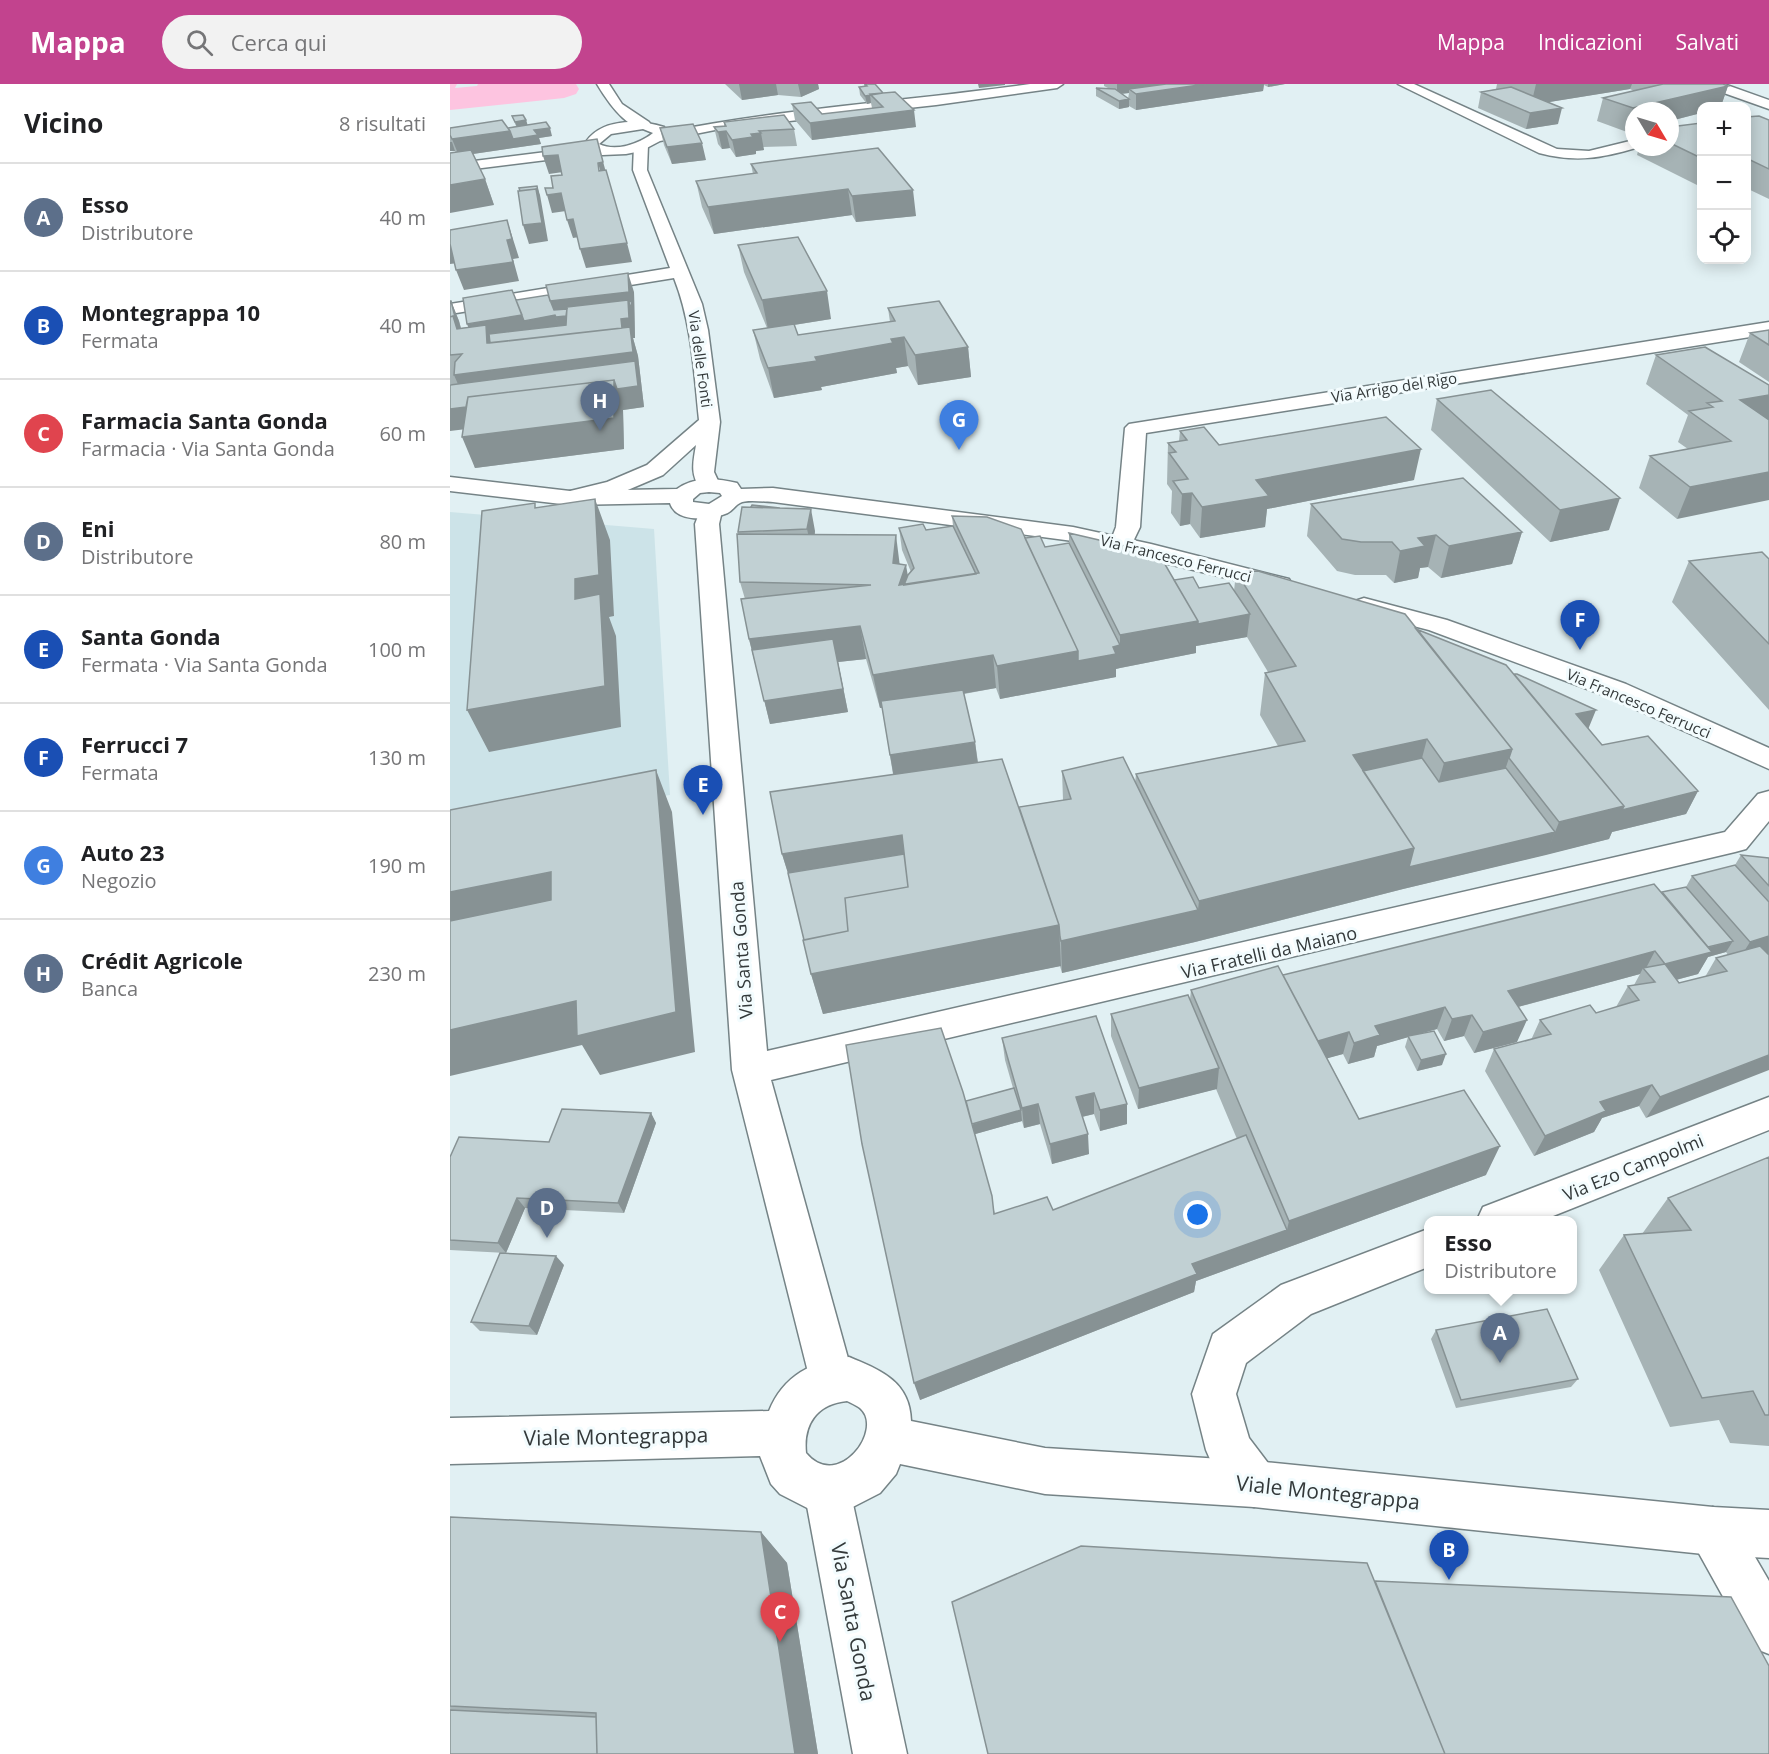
<!DOCTYPE html>
<html lang="it">
<meta charset="utf-8">
<style>
:root{--surface:#fff;--page:#f2f2f2;--text:#202124;--muted:#757577;--line:#e0e0e0;--accent:#c2438e}
body{margin:0;font-family:"Open Sans",sans-serif;background:var(--page);color:var(--text)}
.controls{position:absolute;right:18px;top:18px;display:grid;overflow:hidden;border-radius:12px;box-shadow:0 3px 15px #0003}
.controls button{width:54px;height:54px;display:grid;place-items:center;padding:0;border:0;border-bottom:2px solid var(--line);background:var(--surface);color:var(--text);font:30px sans-serif}
.compass{position:absolute;left:1175px;top:18px;width:54px;height:54px;border-radius:50%;background:var(--surface);box-shadow:0 3px 15px #0003;rotate:128deg}
.you{position:absolute;left:748px;top:1131px;width:21px;height:21px;margin:-15px;border:4px solid #fff;border-radius:50%;background:#1a73e8;box-shadow:0 0 0 9px #1a73e833}
.badge{display:grid;place-items:center;width:39px;height:39px;border-radius:50%;background:var(--accent);color:#fff;font-size:20px;font-weight:700}
.pin{position:absolute;translate:-50% -50px;filter:drop-shadow(0 2px 3px #0008)}
.pin::after{content:'';position:absolute;top:32px;width:21px;height:18px;background:inherit;clip-path:polygon(0 0,100% 0,50% 100%)}
.popup{position:absolute;left:974px;top:1132px;width:153px;height:78px;box-sizing:border-box;display:grid;place-content:center;border-radius:12px;background:var(--surface);filter:drop-shadow(0 2px 4px #0005);font-size:20px;white-space:nowrap;color:var(--muted)}
.popup b{font-size:22px;color:var(--text)}
.popup::after{content:'';position:absolute;left:50%;top:100%;margin-left:-12px;border:12px solid transparent;border-top-color:var(--surface)}
.list{margin:0;padding:0;list-style:none}
h2{display:flex;justify-content:space-between;align-items:center;height:78px;margin:0;padding:0 24px;font-size:26px}
h2 small{font-size:20px;font-weight:400;color:var(--muted)}
.list li{display:grid;grid-template-columns:39px 1fr auto;gap:18px;align-items:center;box-sizing:border-box;height:108px;padding:0 24px;border-top:2px solid var(--line)}
.list b{display:block;font-size:22px;white-space:nowrap}
.list p{margin:0;font-size:20px;white-space:nowrap;color:var(--muted)}
.list em{font-size:20px;font-style:normal;color:var(--muted)}
.icon{flex:none;width:33px;height:33px;fill:none;stroke:currentColor;stroke-width:2;stroke-linecap:round;stroke-linejoin:round}
.map{position:relative;flex:none;width:1319px;height:1670px;overflow:hidden}
header{display:flex;align-items:center;gap:36px;box-sizing:border-box;height:84px;padding:0 30px;background:var(--accent);color:#fff}
header strong{font-size:28px}
nav{display:flex;gap:33px;margin-inline-start:auto;font-size:21px}
.search{width:420px;height:54px;background:var(--page);display:flex;align-items:center;gap:15px;box-sizing:border-box;padding:0 21px;border-radius:33px;color:var(--muted);font-size:22px}
main{display:flex}
aside{flex:1;background:var(--surface)}
.map>svg:first-child{display:block}
</style>
<header>
<strong>Mappa</strong>
<div class="search"><svg class="icon" aria-label="search" viewBox="0 0 24 24"><circle cx="10" cy="10" r="6"/><path d="M15 15l6 6"/></svg>Cerca qui</div>
<nav><a>Mappa</a><a>Indicazioni</a><a>Salvati</a></nav>
</header>
<main>
<aside>
<h2>Vicino<small>8 risultati</small></h2>
<ul class="list">
<li><span class="badge" style="background:#5c6f8a">A</span><div><b>Esso</b><p>Distributore</p></div><em>40 m</em></li>
<li><span class="badge" style="background:#1a4fb4">B</span><div><b>Montegrappa 10</b><p>Fermata</p></div><em>40 m</em></li>
<li><span class="badge" style="background:#e0444e">C</span><div><b>Farmacia Santa Gonda</b><p>Farmacia · Via Santa Gonda</p></div><em>60 m</em></li>
<li><span class="badge" style="background:#5c6f8a">D</span><div><b>Eni</b><p>Distributore</p></div><em>80 m</em></li>
<li><span class="badge" style="background:#1a4fb4">E</span><div><b>Santa Gonda</b><p>Fermata · Via Santa Gonda</p></div><em>100 m</em></li>
<li><span class="badge" style="background:#1a4fb4">F</span><div><b>Ferrucci 7</b><p>Fermata</p></div><em>130 m</em></li>
<li><span class="badge" style="background:#3f7fe0">G</span><div><b>Auto 23</b><p>Negozio</p></div><em>190 m</em></li>
<li><span class="badge" style="background:#5c6f8a">H</span><div><b>Crédit Agricole</b><p>Banca</p></div><em>230 m</em></li>
</ul>
</aside>
<div class="map">
<svg width="1319" height="1670" viewBox="0 0 1319 1670">
<rect width="100%" height="100%" fill="#e1f0f3"/>
<path fill="#cce3e8" d="M0,428L204,445L220,711L0,746Z"/>
<path fill="#fdc4e0" d="M0,0H7L5,4L27,2L28,0H126L129,5L126,10L114,14L0,26Z"/>
<g fill="none" stroke-linecap="round" stroke-linejoin="round">
<defs>
<path id="street" d="M147,0H159L172,20L199,38L201,41L199,44C178,49 156,15 147,0Z
M948,0H964L1107,65L1139,67L1184,56V63H1189C1152,74 1127,79 1089,69Z
M1256,0H1274L1319,16V25L1257,3Z
M191,57L198,61L197,86L252,220L258,246L270,338L264,388L270,401L267,406L259,408L251,406C240,390 243,379 246,361L213,391L173,408L120,421L112,419L109,414L112,409L157,398L197,381L249,336C244,288 242,240 224,194L0,230V220L220,184L183,86L184,61Z
M1319,238V250L696,349L690,443L679,466L671,468L663,466L659,461L666,443L675,344L679,340Z
M260,420L268,422L272,427L269,440L317,967L1275,748L1308,710L1319,707V737L1296,765L1285,768L321,996L404,1296L398,1312L382,1318L366,1312L360,1296L282,986L245,440L252,422Z
M1319,1013V1046L1093,1136H1027L1033,1123Z
M978,1145V1183L861,1230L796,1279L786,1310L799,1354L821,1383L827,1400L821,1417L804,1423L787,1417L763,1382L756,1366L742,1310L763,1250L831,1201Z
M377,1383L394,1389L400,1406L457,1670H403L354,1406L360,1389Z
M1263,1423L1280,1430L1319,1497V1570L1301,1563L1246,1464L1239,1447L1246,1430Z"/>
<path id="secondary" d="M580,0H613L607,4L486,21L275,44L210,57L191,67L176,70L129,72L0,88V80L136,63L134,61C149,34 188,35 214,43L216,48C336,24 459,17 580,0ZM193,45L203,49C189,60 166,68 149,60L161,50Z
M0,393L120,407L227,405C245,392 266,394 287,399L291,405L323,404L623,443L701,460L839,495L842,500L839,505L830,507L623,457L323,418C315,418 296,415 290,419C284,422 282,428 275,430C259,436 226,439 220,419L120,421L0,407ZM259,408L270,409L272,412L259,420L243,418V415L250,409Z
M914,514L997,536L1176,600L1319,664V685L1156,612L979,546L905,527L901,522L905,517Z
M399,1273C430,1286 460,1297 461,1337L595,1364L804,1377L1263,1423L1319,1426V1474L1263,1471L804,1423L595,1410L450,1380L446,1390L430,1409L393,1428L369,1430L330,1410L321,1400L310,1372L0,1380V1334L319,1327C333,1292 363,1276 399,1273ZM397,1317C401,1319 406,1321 410,1324C435,1345 388,1408 356,1369C353,1340 367,1320 397,1317Z"/>
</defs>
<use href="#street" stroke="#758386" stroke-width="3"/>
<use href="#secondary" stroke="#758386" stroke-width="3"/>
<use href="#street" fill="#fff" fill-rule="evenodd"/>
<use href="#secondary" fill="#fff" fill-rule="evenodd"/>
</g>
<path fill="#a6b3b5" fill-rule="evenodd" d="M275,0H368L369,5L351,13L328,11L292,16Z
M414,0H425L466,43L362,56L345,36L342,20L372,30L422,24L421,19L417,20L410,11L409,3L414,2Z
M654,0H835L818,3L814,1L813,7L686,26L679,22V23L669,25L646,12V4H658L654,2ZM679,9L678,15L672,10Z
M1047,0H1273L1278,2L1271,22H1251V29L1220,37L1184,27V46L1177,48L1147,37L1153,14L1184,7L1180,5L1099,18L1108,40L1076,45L1028,24L1031,8L1046,5Z
M62,32L76,36L77,41L102,52L89,54L91,60L23,70L35,95L44,121L5,67H0V44H58L66,42Z
M1296,33L1319,36V115L1296,104Z
M274,38L344,45L347,62L313,63L314,66L306,67V70L286,73L280,64L272,65L268,60L264,43L274,42Z
M1251,39V103L1187,71L1189,63H1220V43Z
M210,44L256,76L222,80L214,61Z
M428,64L466,132L406,138L402,131L264,150L252,123L246,97L303,90L301,80Z
M288,161L381,235L344,241L348,251L440,238L438,224L518,263L521,293L468,301L458,282L446,284L447,289L371,303L372,306L324,314L310,275L303,246L317,244L294,188Z
M184,208L185,254H183L188,272L194,323L173,326L174,365L25,384L13,346L8,300H0V217H1L9,237L11,244L18,243L66,216Z
M1319,246V298L1289,278L1300,249Z
M1206,271L1319,301L1227,435L1189,404L1200,372L1238,365L1228,358L1238,331L1196,300Z
M987,315L1159,446L1100,458L981,346Z
M730,347L769,361L964,396L817,425L815,443L750,454L740,440L730,442L721,429L722,407L717,400L718,359L729,357Z
M861,420L1072,448L1062,480L991,494L978,483L970,484L968,494L944,499L936,491H905L887,487L857,452Z
M292,423L365,447V450L450,480L458,491L461,488L452,466L449,444L476,446L503,442L502,432L575,454L595,463L619,459V449L724,496L749,504L784,507L786,488L966,545L1064,590L1138,645L1152,661L1248,707L1236,730L1162,748L1159,755L953,805L745,858L612,889L610,882L373,930L361,890L354,856L338,789L332,770L443,690L432,624H430L416,575L388,578L398,628L320,640L299,555L295,515L290,498L288,448ZM797,553L818,588L815,589L810,631L828,662L686,690L685,699L612,687L613,716L569,723L528,678L525,658L514,610L546,604L550,615L666,593V585L670,584L746,569V562Z
M1319,475V626L1222,518L1239,477Z
M1291,771L1319,774V871L1196,1034L1189,1022L1152,1034L1144,1048L1084,1072L1035,987L1044,965L1081,956L1090,936L1146,929L1166,923L1178,902L1184,901L1190,890L1068,923L1067,958L1024,969L1014,952L994,957L987,945L961,952L992,981L967,987L955,963L958,953L927,962L924,973L898,980L893,970L877,974L909,1035L1036,1091L746,1197L744,1208L470,1316L516,1017L563,1004L555,976L552,954L646,932L677,1040L650,1047L644,1030L632,1033L639,1070L602,1080L590,1040L574,1044L572,1037L525,1050L545,1130L603,1126L787,1055L766,1005L688,1025L661,952V930L740,915L741,906L833,891L1236,803L1242,792L1285,781ZM1276,868L1278,871L1266,874L1255,893L1229,899L1226,896L1248,890L1258,873Z
M201,1029L206,1039L174,1129L75,1124L56,1169L0,1166V1073L99,1058Z
M1319,1073V1362L1280,1359L1269,1336L1220,1343L1149,1186L1174,1151L1192,1150L1218,1114Z
M114,1181L87,1251L30,1247L21,1238Z
M986,1246L1128,1295L1121,1303L1006,1324L981,1255Z
M0,1433L311,1448L337,1479L368,1670H0Z"/>
<path fill="#879294" d="M289,0H326L328,11L292,16Z
M348,0H368L369,5L351,13Z
M528,0H555V1L529,4Z
M667,0H733L679,5V9L667,10Z
M756,0H814L813,7L686,26V10Z
M818,0H835L818,3Z
M1086,0H1182L1180,5L1081,21Z
M1278,2L1271,22H1251V29L1220,37V27H1184V46L1177,48L1183,24Z
M420,11L421,19L417,20L415,12Z
M679,15V23L669,25V17Z
M1112,24L1108,40L1076,45L1080,29Z
M464,26L466,43L362,56L360,39Z
M76,36L79,45L68,46L65,38Z
M100,44L102,52L89,54L91,60L9,72L2,55L60,47L84,46Z
M276,47L280,64L272,65L268,48Z
M311,49L314,66L306,67V70L286,73L282,56L301,50Z
M147,55L158,96H153L148,79Z
M0,58H2L5,67H0Z
M252,59L256,76L222,80L217,63Z
M108,71L113,88L99,90L93,72Z
M35,95L44,121L0,129V101Z
M87,102L90,111L98,157L79,160L73,141Z
M398,105L402,131L264,150L258,123Z
M463,106L466,132L406,138L402,112Z
M111,109L116,127L102,129L97,111Z
M123,135L129,153L123,154L117,136Z
M57,136L69,174L63,175L69,197L14,206L6,186L57,156Z
M177,159L182,178L136,184L130,165Z
M0,160L8,179L0,180Z
M178,189L184,208L185,254H183L188,272L194,323L173,326L174,365L25,384L12,353L164,327L0,347V325L17,321L4,291L25,260L17,240L72,231H105L109,241L110,244L100,217Z
M377,207L381,235L318,245L312,216Z
M1,217L9,237L15,261L0,264Z
M454,253L458,282L446,284L447,289L371,303L372,306L324,314L318,284L441,255Z
M518,263L521,293L468,301L465,271Z
M1319,311V337L1290,316Z
M971,365L964,396L817,425L815,443L750,454L752,423L806,396Z
M1319,388V416L1227,435L1240,403Z
M742,409L740,440L730,442L732,410Z
M1170,414L1159,446L1100,458L1110,426Z
M145,415L160,456L164,532L159,533L166,552L171,643L39,668L17,626L125,515V495Z
M361,425L365,447L362,467L357,445Z
M1072,448L1062,480L991,494L999,462Z
M446,451L450,483L443,479Z
M986,451L978,483L970,484L968,494L944,499L950,467L968,454Z
M456,481L461,510L449,501Z
M800,530L797,553L746,562V569L670,584L666,585V593L550,615L547,582L628,567L663,563L670,561V551L748,537Z
M410,542L416,575L388,578L398,628L320,640L299,555Z
M543,571L546,604L430,624L423,591Z
M1146,626L1137,648L1126,630Z
M977,655L966,697L899,690L903,671Z
M525,658L528,681L444,694L440,671Z
M1062,665L1048,707L982,721L994,679Z
M206,686L222,728L245,968L150,991L132,961L0,992V946Z
M1248,707L1236,730L1162,748L1159,755L1096,771L1109,738L1174,722Z
M1105,748L1096,771L953,805L745,858L612,889L611,857L748,826L749,817L964,764Z
M452,751L609,841L611,882L373,930L361,890L363,889L345,812L332,770Z
M101,788L122,829L0,855V808Z
M1319,852V871L1286,880L1300,858Z
M1283,857L1276,868L1258,873L1248,890L1203,902L1215,880L1245,867Z
M1205,867L1195,886L1193,884L1190,890L1049,928L1058,907Z
M995,923L987,945L927,962L924,973L898,980L904,959L925,942Z
M1022,931L1014,952L994,957L1002,935Z
M1077,936L1067,958L1024,969L1033,948Z
M899,948L893,970L857,980L861,959Z
M996,970L992,981L967,987L971,976Z
M1319,971V986L1196,1034L1210,1013Z
M769,984L767,1005L688,1025L689,1004Z
M1202,1001L1189,1022L1152,1034L1144,1048L1084,1072L1095,1052L1150,1018Z
M644,1009V1030L627,1034L626,1013Z
M588,1020L590,1040L574,1044L572,1024Z
M677,1020V1040L650,1047V1026Z
M571,1026L572,1037L522,1051L521,1041Z
M201,1029L206,1039L174,1129L168,1119Z
M638,1050L639,1070L602,1080L600,1060Z
M1050,1062L1036,1091L746,1197L744,1208L470,1316L464,1299L742,1180L837,1146L839,1137Z
M67,1114L75,1124L56,1169L48,1159Z
M106,1172L114,1181L87,1251L79,1242Z
M311,1448L337,1479L368,1670H345Z"/>
<path fill="#c1d0d3" stroke="#879294" stroke-width="1.5" d="M415,0H425L433,9L415,12L409,3L417,2Z
M716,0H756L686,10L679,5Z
M1213,0H1273L1278,2L1183,24L1153,14Z
M1061,3L1112,24L1080,29L1031,8Z
M646,4L665,5L679,15L669,17Z
M445,8L464,26L360,39L342,20L361,18L372,30L433,23L420,10Z
M73,31L76,36L65,38L62,32Z
M334,31L344,45L309,47L311,49L301,50L303,53L282,56L276,47L268,48L264,43L276,42L274,38Z
M1309,32L1319,36V85L1296,74V33Z
M52,36L60,47L2,55L0,51V44Z
M96,38L100,44L84,46L88,51L63,55L60,47L58,44Z
M1251,39V74L1220,59V43Z
M243,40L252,59L217,63L210,44Z
M147,55L153,78L148,79L149,87L156,86L177,159L130,165L123,135L117,136L111,109L97,111L95,104H103L101,92L112,91L108,71L93,72L92,63Z
M428,64L463,106L402,112L398,105L258,123L246,97L307,89L301,80Z
M21,66L35,95L0,101V69Z
M87,102L89,114L86,105L70,107L69,104Z
M86,105L92,139L73,141L68,107Z
M57,136L62,155L57,156L63,178L6,186L0,160V146Z
M348,153L377,207L312,216L288,161Z
M178,189L179,208L100,217L96,201Z
M62,206L72,231L17,240L13,214Z
M98,211L104,226L117,225L116,232L106,233L105,231L74,237L66,216Z
M178,216L179,234L171,235L172,244L40,259L39,250L116,241L117,223Z
M0,217H1L7,241L3,232L0,233Z
M182,217L181,225L179,218Z
M489,217L518,263L465,271L454,253L441,255L443,259L365,273L367,277L318,284L303,246L344,240L348,251L445,237L438,224Z
M3,232L7,245L36,241L37,259L180,243L183,268L4,291L5,278L12,270L0,271V233Z
M1319,246V261L1300,249Z
M1255,263L1319,301V311L1290,316L1319,336V388L1240,403L1200,372L1281,357L1239,327L1263,323L1257,319L1272,317L1206,271Z
M185,277L188,302L167,305L164,296L18,313L16,323L0,325V301Z
M164,296V334L12,353L18,313Z
M1041,306L1170,414L1110,426L987,315Z
M936,333L971,365L806,396L819,412L752,423L742,409L732,410L723,397L738,395L719,369L726,368L718,359L737,356L730,347L754,343L769,361Z
M1013,394L1072,448L999,462L986,451L968,454L975,462L950,467L942,458H911L892,455L861,420Z
M145,415L149,491L125,495V515L150,510L155,602L17,626L32,427L85,419V424Z
M302,421L330,424L301,423Z
M292,423L361,425L357,445L288,448Z
M502,432L537,433L571,445L628,567L547,582L543,571L423,591L410,542L299,555L291,515L421,501L290,498L287,450L446,451L443,479L456,481L449,501L529,489Z
M473,440L476,446L503,442L526,490L454,501L458,491L464,484L449,444Z
M619,449L709,470L748,537L670,551Z
M590,452L595,463L619,459L670,561L663,563L666,570L628,577V567L575,454Z
M1312,468L1319,475V560L1239,477Z
M808,487L955,530L1062,665L994,679L977,655L903,671L964,764L749,817L686,690L855,657L815,589L846,582L786,488Z
M743,493L749,504L779,499L800,530L748,540V537L724,496Z
M966,545L1056,581L1174,722L1109,738L1059,674L1062,665Z
M383,555L393,605L314,617L302,566Z
M1064,590H1067L1146,626L1126,630L1152,661L1198,652L1248,707L1172,726L1174,722Z
M513,606L525,658L440,671L431,617Z
M673,673L748,826L611,857L610,853L609,841L569,723L621,715L612,687Z
M972,674L989,698L1056,684L1105,748L959,783L964,764L913,687Z
M552,675L609,841L361,890L353,856L398,847L395,814L458,803L452,751L332,770L320,708Z
M206,686L226,928L127,952L126,917L0,946V837L101,816V788L0,808V726Z
M454,770L458,803L395,814L398,847L354,856L338,789Z
M1291,771L1319,774V802Z
M1285,781L1319,818V852L1300,858L1242,792Z
M1204,800L1262,868L1215,880L1229,899L1277,887L1266,874L1310,862L1319,871V971L1210,1013L1202,1001L1150,1018L1156,1027L1095,1052L1044,965L1101,950L1090,936L1140,921L1146,929L1189,916L1178,902L1205,898L1193,884L1215,880L1205,867L1058,907L1077,936L1033,948L1022,931L1002,935L995,923L925,942L930,951L904,959L899,948L868,957L833,891Z
M1236,803L1283,857L1258,863L1212,808Z
M828,882L909,1035L1014,1006L1050,1062L839,1137L741,906Z
M738,911L769,984L689,1004L661,930Z
M646,932L677,1020L650,1026L644,1009L626,1013L638,1050L600,1060L588,1020L572,1024L552,954Z
M491,944L513,1008L542,1112L544,1130L597,1113L603,1126L796,1051L837,1146L742,1180L747,1190L464,1299L412,1060L396,961Z
M984,947L996,970L971,976L958,952Z
M564,1004L571,1026L522,1040L516,1017Z
M112,1025L201,1029L168,1119L67,1114L48,1159L0,1156V1073L9,1053L99,1058Z
M1319,1073V1331H1315L1303,1307L1252,1314L1174,1151L1241,1146L1218,1114Z
M50,1169L106,1172L79,1242L21,1238Z
M1097,1225L1128,1295L1011,1316L986,1246Z
M0,1433L311,1448L345,1670H147L146,1629L0,1622Z
M631,1462L917,1479L995,1670H538L502,1518Z
M925,1497L1281,1513L1319,1582V1670H995Z
M0,1626L146,1633L147,1670H0Z"/>
<g text-anchor="middle" dominant-baseline="central" stroke-width="6" stroke-linejoin="round" paint-order="stroke">
<g font-size="15" fill="#33393a" stroke="#f3fcfe">
<text transform="translate(251 275) rotate(82)">Via delle Fonti</text>
<text transform="translate(944 303) rotate(-9)">Via Arrigo del Rigo</text>
<text transform="translate(726 474) rotate(14)">Via Francesco Ferrucci</text>
<text transform="translate(1189 619) rotate(23)">Via Francesco Ferrucci</text>
</g>
<g font-size="18" fill="#33393a" stroke="#f3fcfe">
<text transform="translate(291 866) rotate(-94)">Via Santa Gonda</text>
<text transform="translate(819 868) rotate(-13)">Via Fratelli da Maiano</text>
<text transform="translate(1183 1083) rotate(-22)">Via Ezo Campolmi</text>
</g>
<g font-size="21" fill="#33393a" stroke="#f3fcfe">
<text transform="translate(166 1352) rotate(-1)">Viale Montegrappa</text>
<text transform="translate(878 1408) rotate(6)">Viale Montegrappa</text>
<text transform="translate(404 1538) rotate(79)">Via Santa Gonda</text>
</g>
</g>
</svg>
<div class="controls">
<button>+</button>
<button>−</button>
<button><svg class="icon" aria-label="locate" viewBox="0 0 24 24"><circle cx="12" cy="12" r="6"/><path d="M12 2v4M12 18v4M2 12h4M18 12h4"/></svg></button>
</div>
<svg class="compass" viewBox="-18 -18 36 36"><path d="M0-13l5 13h-10z" fill="#e53935"/><path d="M0 13l5-13h-10z" fill="#757577"/></svg>
<div class="you"></div>
<div class="pin badge" style="left:1050px;top:1279px;background:#5c6f8a">A</div>
<div class="popup"><b>Esso</b>Distributore</div>
<div class="pin badge" style="left:999px;top:1496px;background:#1a4fb4">B</div>
<div class="pin badge" style="left:330px;top:1558px;background:#e0444e">C</div>
<div class="pin badge" style="left:97px;top:1154px;background:#5c6f8a">D</div>
<div class="pin badge" style="left:253px;top:731px;background:#1a4fb4">E</div>
<div class="pin badge" style="left:1130px;top:566px;background:#1a4fb4">F</div>
<div class="pin badge" style="left:509px;top:366px;background:#3f7fe0">G</div>
<div class="pin badge" style="left:150px;top:347px;background:#5c6f8a">H</div>
</div>
</main>
